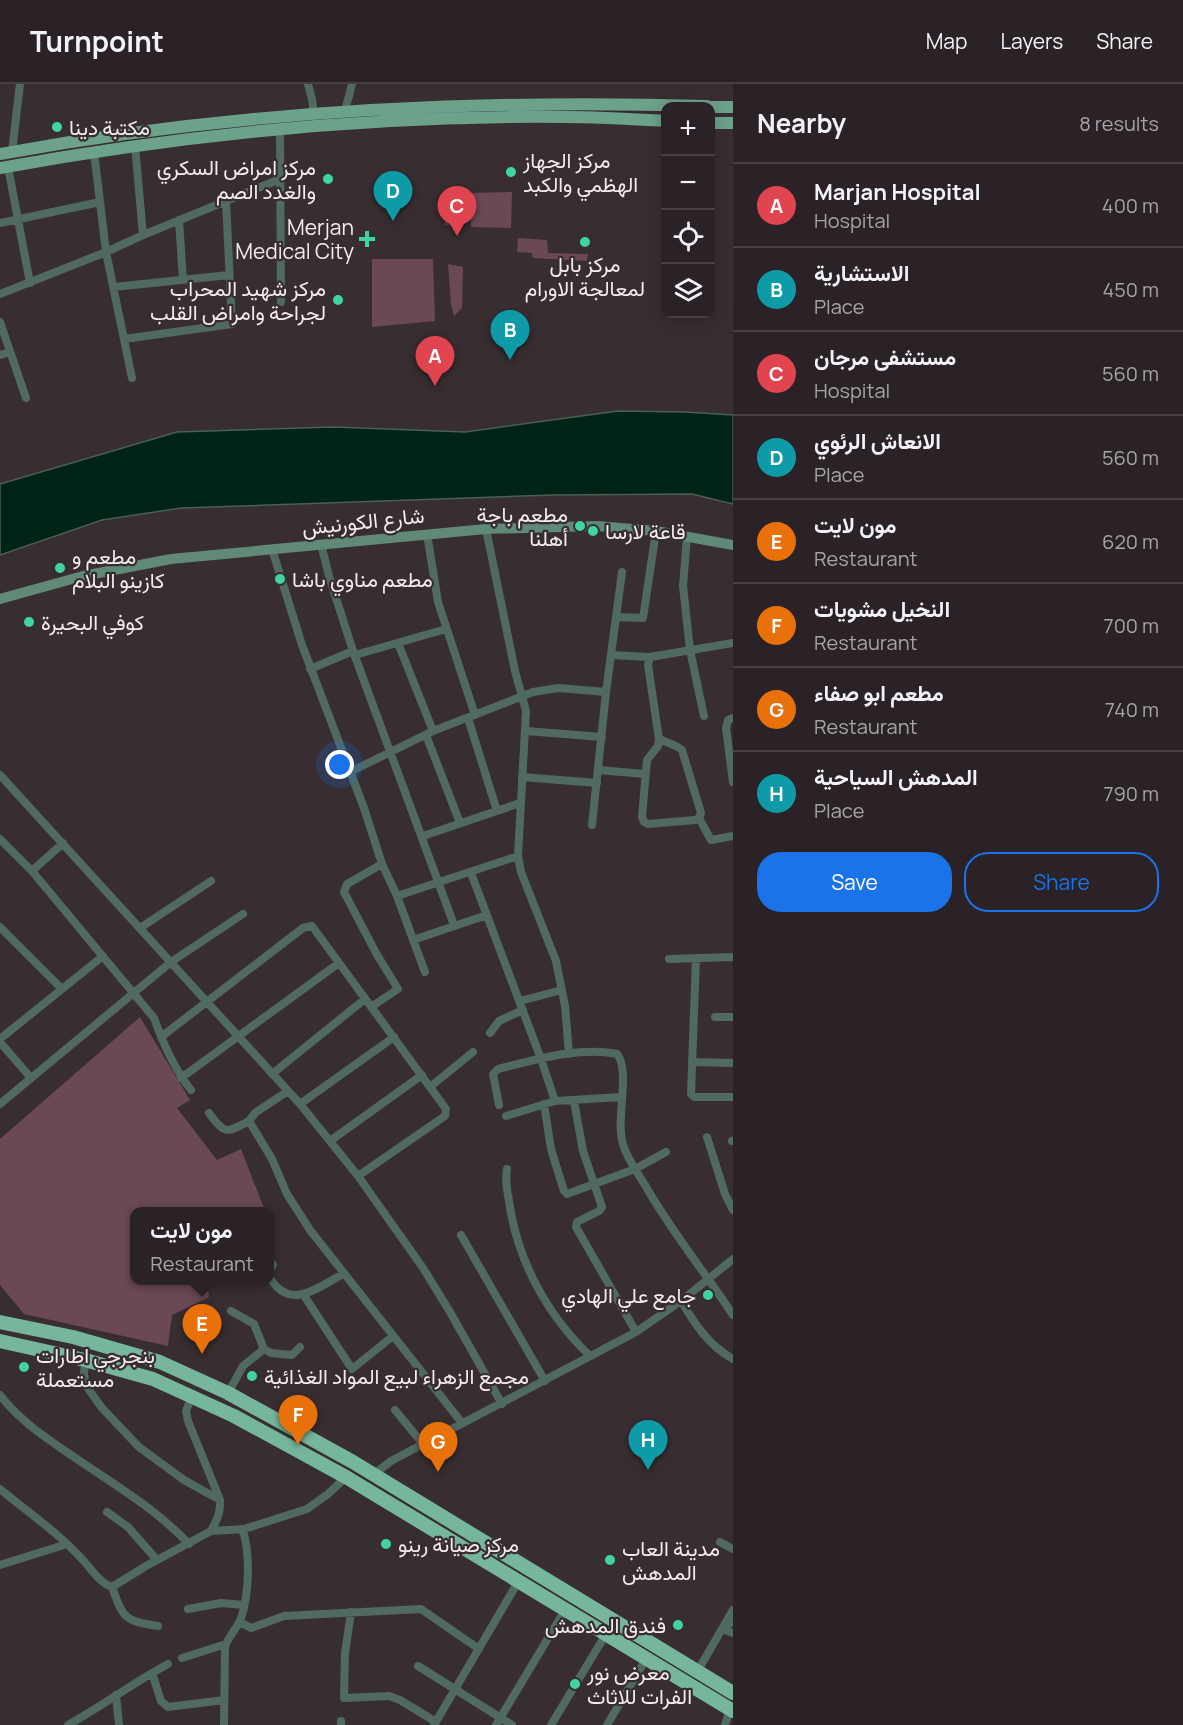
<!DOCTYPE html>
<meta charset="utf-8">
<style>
:root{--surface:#2a2226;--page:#322a2e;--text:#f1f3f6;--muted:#a5a4a7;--line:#463f43;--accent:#1a73e8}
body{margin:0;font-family:Manrope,Vazirmatn,sans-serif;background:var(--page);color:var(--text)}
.controls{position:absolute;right:18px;top:18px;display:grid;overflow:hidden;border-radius:12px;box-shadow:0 3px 15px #0003}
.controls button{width:54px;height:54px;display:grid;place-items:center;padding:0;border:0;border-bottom:2px solid var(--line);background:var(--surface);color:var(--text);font:30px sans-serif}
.you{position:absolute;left:340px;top:681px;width:21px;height:21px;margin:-15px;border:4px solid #fff;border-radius:50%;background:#1a73e8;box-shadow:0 0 0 9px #1a73e833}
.badge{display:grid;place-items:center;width:39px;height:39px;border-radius:50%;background:var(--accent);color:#fff;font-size:20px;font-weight:700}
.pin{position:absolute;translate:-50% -50px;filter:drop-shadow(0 2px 3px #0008)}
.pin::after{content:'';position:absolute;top:32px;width:21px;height:18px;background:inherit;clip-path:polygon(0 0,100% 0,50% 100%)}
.popup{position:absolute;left:130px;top:1123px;width:144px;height:78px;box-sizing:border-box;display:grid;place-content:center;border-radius:12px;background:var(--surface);filter:drop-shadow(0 2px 4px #0005);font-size:20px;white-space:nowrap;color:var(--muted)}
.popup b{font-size:22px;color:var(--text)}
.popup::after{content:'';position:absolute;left:50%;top:100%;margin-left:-12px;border:12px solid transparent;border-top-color:var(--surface)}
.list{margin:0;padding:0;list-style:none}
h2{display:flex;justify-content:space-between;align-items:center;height:78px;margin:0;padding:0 24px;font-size:26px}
h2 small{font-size:20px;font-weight:400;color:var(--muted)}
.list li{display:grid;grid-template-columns:39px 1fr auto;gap:18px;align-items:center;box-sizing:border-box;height:84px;padding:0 24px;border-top:2px solid var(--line)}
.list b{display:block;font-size:22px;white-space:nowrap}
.list p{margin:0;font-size:20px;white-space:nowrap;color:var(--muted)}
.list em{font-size:20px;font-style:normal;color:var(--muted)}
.actions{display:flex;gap:12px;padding:18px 24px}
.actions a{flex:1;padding:14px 0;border:2px solid var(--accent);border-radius:24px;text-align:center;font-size:21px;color:var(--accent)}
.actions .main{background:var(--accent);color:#fff}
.icon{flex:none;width:33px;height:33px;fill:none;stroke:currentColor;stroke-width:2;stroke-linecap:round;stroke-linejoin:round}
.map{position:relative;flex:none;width:733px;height:1641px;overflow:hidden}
header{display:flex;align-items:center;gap:36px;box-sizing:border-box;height:84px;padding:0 30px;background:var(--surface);border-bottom:2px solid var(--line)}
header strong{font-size:28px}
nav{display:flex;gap:33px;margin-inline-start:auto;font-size:21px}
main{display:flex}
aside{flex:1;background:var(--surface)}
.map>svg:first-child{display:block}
</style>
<header>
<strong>Turnpoint</strong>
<nav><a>Map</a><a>Layers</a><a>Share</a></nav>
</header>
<main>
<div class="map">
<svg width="733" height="1641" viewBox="0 0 733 1641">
<rect width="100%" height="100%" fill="#382e32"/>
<path fill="#6b4855" d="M512,108L511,144L471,143V109Z
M461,109L460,142L445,141L444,110Z
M518,154L547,156L548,169L588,170L587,177L533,174L532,169L517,168Z
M372,175H433L435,237L372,243Z
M448,180L463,183L462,224L454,232L451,220Z
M140,933L190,1016L177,1024L217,1076L241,1065L265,1127L134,1128V1196L207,1197L209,1213L172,1231L168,1262L24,1230L0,1201V1055Z"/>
<path fill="#002317" stroke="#495f58" stroke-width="1.5" d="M618,327L685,328L733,331V420L692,410L553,411L181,424L102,436L0,471V400L177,348L334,343L465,348Z"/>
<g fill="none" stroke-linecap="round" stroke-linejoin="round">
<path stroke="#516a5f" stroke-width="8" d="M308,0L312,15L314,30
M345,27L352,0
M280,45L281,218
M135,62L143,151
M12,68L20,0
M94,68L106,168L132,294
M8,83L30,199
M179,136L183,196
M0,139L100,118
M114,203L229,191
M0,210L106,168L143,151L280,95
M0,238L26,314
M124,255L232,240L226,117
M0,271L10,268
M486,445L515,587L526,627L518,772L521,788L556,877L565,922L569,970
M427,450L438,518L475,631
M687,452L683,502L690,566L704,632
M321,460L329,492L353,567L454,841
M272,465L302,561L364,724L382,780L397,812L425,888
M616,533L643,534L656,447
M398,559L433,647
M355,571L446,545
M611,571L650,573
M310,585L353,567
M468,634L497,727
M733,634L728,636L726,644L733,698
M526,647L602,653
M426,651L460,739
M659,655L676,662L682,666L701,729L699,734L695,736L648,740L644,738L642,733L647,676L658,662L659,655L648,581L650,573L733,559
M598,686L645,690
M350,688L433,647L533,608L558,604L606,608
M0,691L300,1020L358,1092L423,1184L450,1228L502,1320
M522,693L597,699
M699,734L711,756L733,752
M592,741L606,608L622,488
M423,752L520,719
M0,755L32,787L154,934C163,959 174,985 191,1006
M32,787L63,759
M471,789L541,975L555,1017
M397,812L518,772
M0,843L61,904
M140,844L211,797
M413,856L487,831
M696,874L691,1010L694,1013H733
M669,875L733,873
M520,917L562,906
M371,923L398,905L376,869L344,808L347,800L382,780
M715,933H733
M490,949L499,937L523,926
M161,953L303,844L312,842L446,1025L445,1032L358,1092
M0,955L103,872
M0,958L31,994
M692,978L733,979
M272,990L365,915
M181,994L339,879
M430,1003L473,968
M288,1007L255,1029L249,1037L272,1075L287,1110L310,1146L462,1339
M574,1017L583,1067L602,1123L599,1127L577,1138L576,1143L636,1248
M0,1020L171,878L243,830
M300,1020L394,953
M544,1020L551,1065L564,1107L567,1110L635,1085L666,1068
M499,1021L493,990L498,985C534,976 580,962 617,970C631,987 615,1036 623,1060C627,1075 637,1088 645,1101C671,1147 704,1187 733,1231
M209,1029C225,1051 227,1049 249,1037
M506,1032L555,1017L622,1013
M707,1053L725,1110L733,1126
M330,1057L422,991
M732,1057H733
M507,1085C505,1096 507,1106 509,1117C517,1176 547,1231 590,1272
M461,1151L545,1297
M270,1176L273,1181L270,1186
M270,1194C290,1227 317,1204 343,1190
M303,1210L352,1285L393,1252
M681,1217C695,1240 708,1261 733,1275
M231,1227L254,1240L264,1265L271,1269L292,1271L300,1263
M85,1276L84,1291L87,1303L102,1324L139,1363L184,1396L220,1416
M228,1309L243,1282L264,1265
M0,1311C19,1336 45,1353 71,1371C112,1399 155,1424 189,1460
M395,1326L423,1360
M373,1391L391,1377L636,1248L681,1217L733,1175
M0,1405C28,1428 57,1448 82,1475C90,1483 100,1500 112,1503C123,1534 124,1537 158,1542
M107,1428L128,1443L157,1476
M211,1447L244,1445L307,1425L328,1410L346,1393
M720,1458L733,1465
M0,1481L67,1460
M112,1503L146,1482L211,1447C217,1436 221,1428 220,1416L188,1337L186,1327L192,1312
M188,1525L221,1519L244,1521
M351,1528L345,1569L344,1614L389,1612L400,1616L436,1638
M733,1537L723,1545L733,1549
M240,1538L251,1544L284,1532L421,1525L479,1565
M182,1574L226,1560
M418,1582L512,1641
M697,1588L733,1526
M152,1589L161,1617L168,1623L224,1616
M116,1611L119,1641
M68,1641C102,1622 133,1599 168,1580
M224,1641L225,1563C228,1552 237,1545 241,1534C249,1512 251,1467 242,1445
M341,1641V1637
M434,1641L518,1498
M496,1641L565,1526
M551,1641L606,1550
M607,1641L646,1575
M725,1641L730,1625"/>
<path stroke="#608977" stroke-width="10" d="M0,515L83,492L171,475L486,445L597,442L656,447L733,461"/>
<path stroke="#6ca18a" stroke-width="12" d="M710,23H733
M710,39H733
M0,70C233,27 471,15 707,22
M0,84C186,50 376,31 565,33C599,33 632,35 666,37"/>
<path stroke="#76b69c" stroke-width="14" d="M0,1238L73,1253L160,1278L228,1309L353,1378L733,1609
M0,1257L85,1276L153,1295L234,1332L346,1393L733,1627"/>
</g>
<g fill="#3fd4a2" stroke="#382e32" stroke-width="2">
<circle cx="57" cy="43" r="6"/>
<circle cx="511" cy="88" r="6"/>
<circle cx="328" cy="95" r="6"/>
<path d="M364 146h6v6h6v6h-6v6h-6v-6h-6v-6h6z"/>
<circle cx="585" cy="158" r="6"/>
<circle cx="338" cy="216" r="6"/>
<circle cx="580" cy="442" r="6"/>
<circle cx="593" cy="447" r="6"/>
<circle cx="60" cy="484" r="6"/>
<circle cx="280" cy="495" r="6"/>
<circle cx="29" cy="538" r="6"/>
<circle cx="708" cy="1211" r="6"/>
<circle cx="24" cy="1283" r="6"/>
<circle cx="252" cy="1292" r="6"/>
<circle cx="386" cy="1460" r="6"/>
<circle cx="610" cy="1476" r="6"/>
<circle cx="678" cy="1541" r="6"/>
<circle cx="575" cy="1600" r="6"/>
</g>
<g text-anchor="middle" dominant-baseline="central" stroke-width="4.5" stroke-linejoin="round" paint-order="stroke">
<g font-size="21" fill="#f2ecee" stroke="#382e32" text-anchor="start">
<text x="69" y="43">مكتبة دينا</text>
<text x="523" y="76">مركز الجهاز<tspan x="523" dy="24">الهظمي والكبد</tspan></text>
<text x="316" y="83" text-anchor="end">مركز امراض السكري<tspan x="316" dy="24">والغدد الصم</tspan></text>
<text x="354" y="143" text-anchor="end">Merjan<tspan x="354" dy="24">Medical City</tspan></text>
<text x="585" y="180" text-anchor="middle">مركز بابل<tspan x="585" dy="24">لمعالجة الاورام</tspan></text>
<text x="326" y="204" text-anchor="end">مركز شهيد المحراب<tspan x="326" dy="24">لجراحة وامراض القلب</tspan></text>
<text x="568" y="430" text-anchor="end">مطعم باجة<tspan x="568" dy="24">أهلنا</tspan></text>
<text x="605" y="447">قاعة لارسا</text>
<text x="72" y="472">مطعم و<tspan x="72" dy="24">كازينو البلام</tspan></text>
<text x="292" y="495">مطعم مناوي باشا</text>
<text x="41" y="538">كوفي البحيرة</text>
<text x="696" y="1211" text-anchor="end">جامع علي الهادي</text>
<text x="36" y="1271">بنجرجي اطارات<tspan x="36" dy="24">مستعملة</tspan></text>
<text x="264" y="1292">مجمع الزهراء لبيع المواد الغذائية</text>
<text x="398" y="1460">مركز صيانة رينو</text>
<text x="622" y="1464">مدينة العاب<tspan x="622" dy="24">المدهش</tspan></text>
<text x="666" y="1541" text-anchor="end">فندق المدهش</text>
<text x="587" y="1588">معرض نور<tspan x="587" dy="24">الفرات للاثاث</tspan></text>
</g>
<g font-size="21" fill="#f2ecee" stroke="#382e32">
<text transform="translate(363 437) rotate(-6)">شارع الكورنيش</text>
</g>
</g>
</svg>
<div class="controls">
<button>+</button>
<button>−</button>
<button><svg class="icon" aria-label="locate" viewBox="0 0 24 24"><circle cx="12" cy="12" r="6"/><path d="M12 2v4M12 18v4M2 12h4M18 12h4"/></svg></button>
<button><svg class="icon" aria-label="layers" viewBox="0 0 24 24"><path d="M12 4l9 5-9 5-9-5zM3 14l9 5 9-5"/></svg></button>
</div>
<div class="you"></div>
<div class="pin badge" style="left:435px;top:302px;background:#e0444e">A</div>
<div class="pin badge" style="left:510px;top:276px;background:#0f9aa8">B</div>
<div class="pin badge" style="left:457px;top:152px;background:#e0444e">C</div>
<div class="pin badge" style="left:393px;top:137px;background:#0f9aa8">D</div>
<div class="pin badge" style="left:202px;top:1270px;background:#e8710a">E</div>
<div class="popup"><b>مون لايت</b>Restaurant</div>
<div class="pin badge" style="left:298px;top:1361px;background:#e8710a">F</div>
<div class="pin badge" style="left:438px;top:1388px;background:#e8710a">G</div>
<div class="pin badge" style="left:648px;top:1386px;background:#0f9aa8">H</div>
</div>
<aside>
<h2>Nearby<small>8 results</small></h2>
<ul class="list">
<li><span class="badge" style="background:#e0444e">A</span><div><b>Marjan Hospital</b><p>Hospital</p></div><em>400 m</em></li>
<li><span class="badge" style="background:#0f9aa8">B</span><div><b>الاستشارية</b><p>Place</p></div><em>450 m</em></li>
<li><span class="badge" style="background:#e0444e">C</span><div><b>مستشفى مرجان</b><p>Hospital</p></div><em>560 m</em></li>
<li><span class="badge" style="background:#0f9aa8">D</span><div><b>الانعاش الرئوي</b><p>Place</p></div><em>560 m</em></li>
<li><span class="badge" style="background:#e8710a">E</span><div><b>مون لايت</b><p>Restaurant</p></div><em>620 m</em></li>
<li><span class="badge" style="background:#e8710a">F</span><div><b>النخيل مشويات</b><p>Restaurant</p></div><em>700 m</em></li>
<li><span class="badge" style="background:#e8710a">G</span><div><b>مطعم ابو صفاء</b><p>Restaurant</p></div><em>740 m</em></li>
<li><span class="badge" style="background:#0f9aa8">H</span><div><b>المدهش السياحية</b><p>Place</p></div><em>790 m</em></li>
</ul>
<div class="actions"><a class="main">Save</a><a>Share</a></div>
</aside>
</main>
